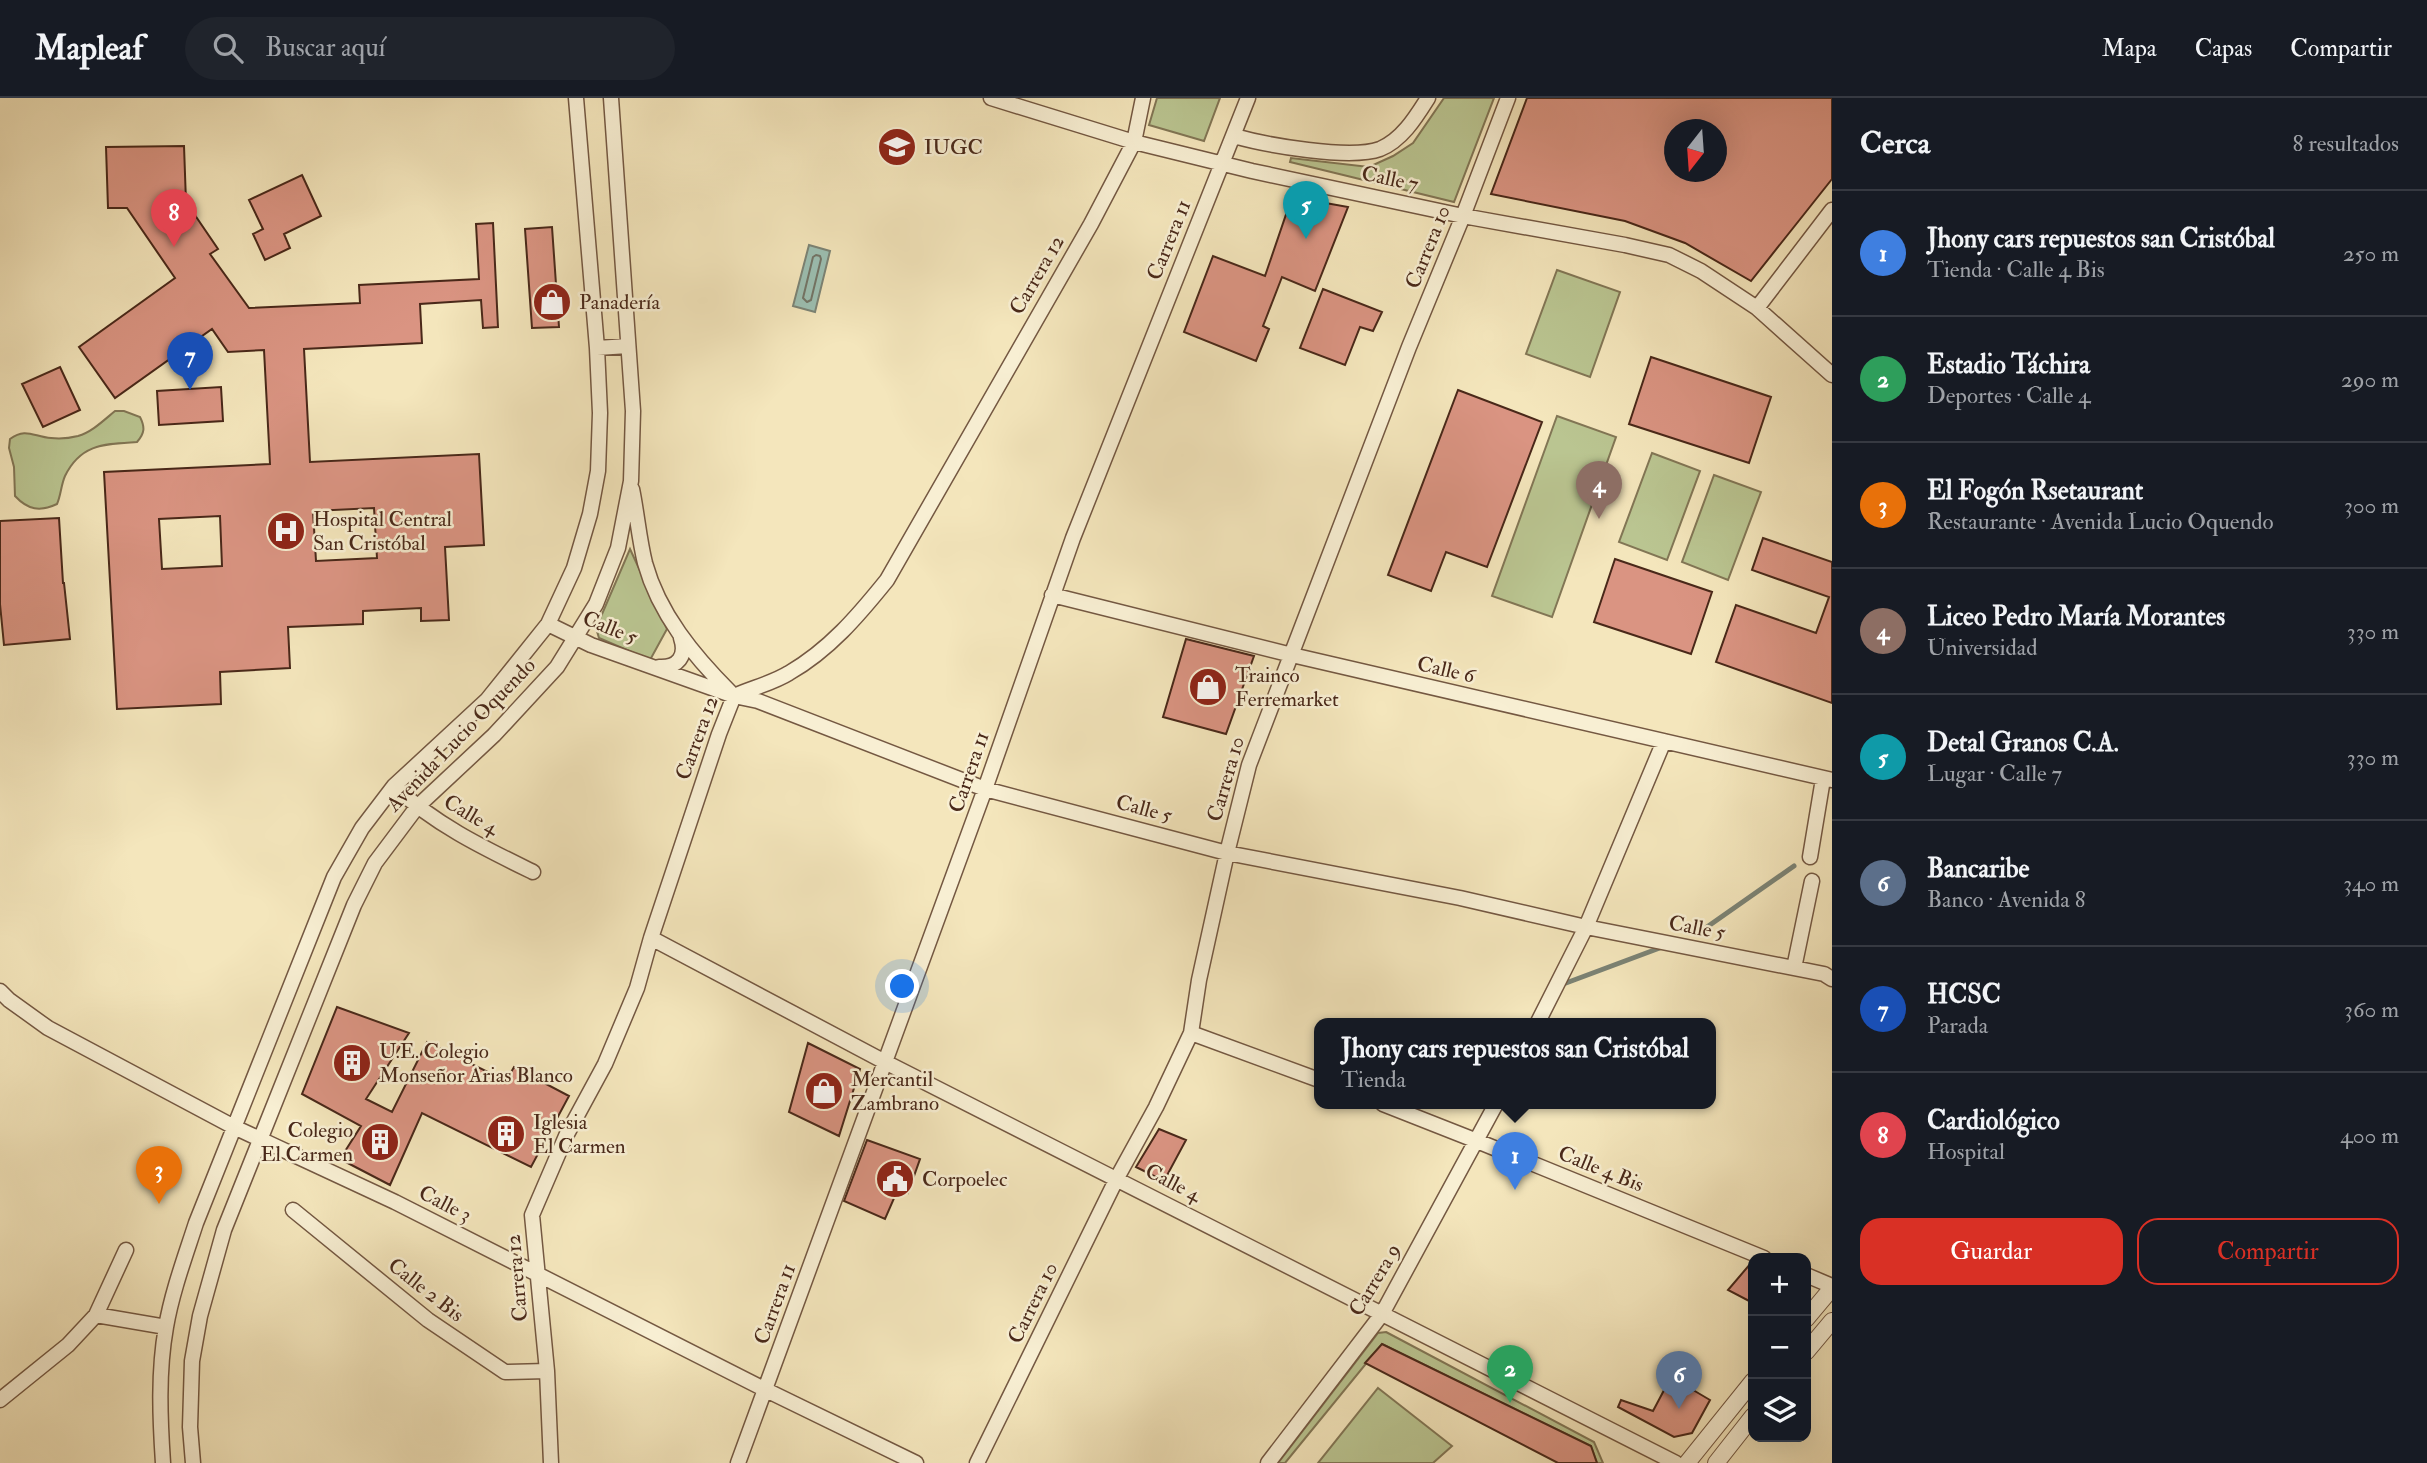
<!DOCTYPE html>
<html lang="es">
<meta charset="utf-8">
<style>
:root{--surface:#171b24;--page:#20242c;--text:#f1f3f6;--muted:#9ea1a6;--line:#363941;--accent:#d93025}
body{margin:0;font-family:"IM FELL Double Pica",serif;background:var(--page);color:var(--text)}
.controls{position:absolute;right:21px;bottom:21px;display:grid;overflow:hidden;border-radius:14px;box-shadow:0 7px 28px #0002}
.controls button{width:63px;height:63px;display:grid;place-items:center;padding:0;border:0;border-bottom:2px solid var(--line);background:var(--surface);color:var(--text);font:35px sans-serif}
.compass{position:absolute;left:1664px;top:21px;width:63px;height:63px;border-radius:50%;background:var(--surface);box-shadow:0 7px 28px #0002;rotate:197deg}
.you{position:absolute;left:903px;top:889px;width:24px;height:24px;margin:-18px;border:5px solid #fff;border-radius:50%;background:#1a73e8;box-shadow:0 0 0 10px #1a73e833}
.badge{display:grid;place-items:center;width:46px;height:46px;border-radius:50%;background:var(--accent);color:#fff;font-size:23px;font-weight:700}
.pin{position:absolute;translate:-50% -58px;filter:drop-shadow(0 2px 4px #0008)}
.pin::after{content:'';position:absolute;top:37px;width:24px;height:21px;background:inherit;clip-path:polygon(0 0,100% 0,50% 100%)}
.popup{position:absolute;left:1314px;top:920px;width:402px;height:91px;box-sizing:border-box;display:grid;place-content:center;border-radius:14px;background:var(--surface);filter:drop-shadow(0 2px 5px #0005);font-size:23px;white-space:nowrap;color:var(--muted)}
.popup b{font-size:26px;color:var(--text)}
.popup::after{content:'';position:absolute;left:50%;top:100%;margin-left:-14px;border:14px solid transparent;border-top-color:var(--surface)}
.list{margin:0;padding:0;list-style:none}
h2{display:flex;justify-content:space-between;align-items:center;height:91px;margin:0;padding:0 28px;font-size:30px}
h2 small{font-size:23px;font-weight:400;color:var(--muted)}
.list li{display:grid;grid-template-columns:46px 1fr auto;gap:21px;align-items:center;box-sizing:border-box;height:126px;padding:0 28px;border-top:2px solid var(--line)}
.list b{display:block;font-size:26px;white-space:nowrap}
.list p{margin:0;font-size:23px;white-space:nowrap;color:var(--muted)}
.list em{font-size:23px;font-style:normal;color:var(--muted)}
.actions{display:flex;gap:14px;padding:21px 28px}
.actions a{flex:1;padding:16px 0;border:2px solid var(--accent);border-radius:21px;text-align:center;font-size:24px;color:var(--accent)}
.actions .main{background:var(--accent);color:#fff}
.icon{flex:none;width:38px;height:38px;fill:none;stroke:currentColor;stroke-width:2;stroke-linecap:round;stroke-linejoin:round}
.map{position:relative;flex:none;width:1832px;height:1365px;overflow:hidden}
header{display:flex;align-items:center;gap:42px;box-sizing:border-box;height:98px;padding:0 35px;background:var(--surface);border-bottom:2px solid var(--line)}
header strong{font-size:33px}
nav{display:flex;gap:38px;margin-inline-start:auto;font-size:24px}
.search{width:490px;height:63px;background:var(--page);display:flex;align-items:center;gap:18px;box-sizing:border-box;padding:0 24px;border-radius:38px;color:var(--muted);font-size:26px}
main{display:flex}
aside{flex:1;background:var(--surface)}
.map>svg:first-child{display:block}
</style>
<header>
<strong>Mapleaf</strong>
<div class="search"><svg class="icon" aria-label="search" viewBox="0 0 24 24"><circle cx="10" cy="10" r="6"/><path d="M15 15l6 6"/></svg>Buscar aquí</div>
<nav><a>Mapa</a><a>Capas</a><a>Compartir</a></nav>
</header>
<main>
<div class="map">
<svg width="1832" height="1365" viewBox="0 0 1832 1365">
<rect width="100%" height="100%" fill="#f4e6bc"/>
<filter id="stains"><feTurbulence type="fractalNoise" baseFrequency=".00286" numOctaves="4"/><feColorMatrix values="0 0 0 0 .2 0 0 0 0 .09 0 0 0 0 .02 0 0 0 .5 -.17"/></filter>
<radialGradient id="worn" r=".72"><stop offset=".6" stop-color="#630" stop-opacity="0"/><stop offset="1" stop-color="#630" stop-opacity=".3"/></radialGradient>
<path fill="#bac591" stroke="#827655" stroke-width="2" d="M1157,0H1220L1204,43L1149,27Z
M1444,0H1494L1454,104L1290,64L1291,60L1369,69L1393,58L1413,45Z
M1557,172L1620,194L1590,279L1526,256Z
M115,313H124L140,319C145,329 145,335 137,344C106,346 81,345 65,378C61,387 61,397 57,406C40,414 28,412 15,398L14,369L9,350L10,341C26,329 34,339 51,340C59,341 70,340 78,338C92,334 104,322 115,313Z
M1557,318L1616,339L1552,519L1492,498Z
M1652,355L1700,373L1667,462L1619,444Z
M1714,377L1761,394L1728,482L1682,464Z
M630,451L667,531L650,562L599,540L596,530Z
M1386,1234L1594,1344L1603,1365H1597L1591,1348L1382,1246L1285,1365H1278L1378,1235Z
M1378,1290L1452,1348L1433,1365H1318Z"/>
<path fill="#9cbfb2" stroke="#7b8375" stroke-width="2" d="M809,147L830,153L815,214L793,208Z"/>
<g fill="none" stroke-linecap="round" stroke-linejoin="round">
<path stroke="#727466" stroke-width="2" d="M816,157L820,158L821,161L811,202L807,204L803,200L813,159Z"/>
<path stroke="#7b8375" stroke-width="5" d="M1697,836L1794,768
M1566,885L1665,848"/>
</g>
<path fill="#da9482" stroke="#492819" stroke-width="2" fill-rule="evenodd" d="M1527,0H1832V81L1751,183L1685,145L1625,123L1491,96ZM1675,32H1717V74H1675Z
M184,48L186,104L218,151L210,156L249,210L360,205L359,187L479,181L476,126L493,125L498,229L483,230L481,202L420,206L422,245L304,251L310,364L479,356L484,447L445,449L449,522L421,523V510L363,513V526L288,529L290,570L220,574L221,606L117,611L104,374L270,366L264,252L228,254L212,231L115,300L79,249L175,180L127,110H108L106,49ZM374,410L377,460L316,463L313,413ZM220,418L222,468L162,471L159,421Z
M302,77L321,118L284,136L290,150L265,162L253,136L263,131L249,102Z
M1292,99L1348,109L1315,193L1282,179L1263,228L1269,231L1256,263L1184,234L1213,158L1265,178Z
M552,129L559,229L532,230L525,131Z
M1323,191L1382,214L1373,233L1360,229L1345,267L1300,250Z
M1651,259L1771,299L1749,365L1629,326Z
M60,269L80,312L43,329L22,286Z
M221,289L223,323L159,327L157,293Z
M1458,292L1542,324L1487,469L1446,454L1431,493L1388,477Z
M59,420L63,485H64L70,541L4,547L0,506V423Z
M1763,440L1832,464V605L1716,564L1736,507L1816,535L1829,499L1752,472Z
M1615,461L1712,494L1691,556L1594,524Z
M1186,541L1254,558L1226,636L1163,619Z
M337,909L409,935L366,1001L392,1014L427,944L506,983L514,969L569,998L531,1069L422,1015L390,1087L340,1061L361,1028L302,996Z
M808,945L860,971L839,1038L789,1014Z
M1159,1031L1186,1042L1164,1083L1136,1069Z
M867,1042L920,1061L908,1095L898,1091L885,1121L844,1103Z
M1751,1165L1753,1166V1205L1728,1192Z
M1382,1246L1591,1348L1597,1365H1558L1365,1265Z
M1671,1279L1710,1302L1692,1335L1674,1339L1618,1309L1621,1302L1653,1313Z"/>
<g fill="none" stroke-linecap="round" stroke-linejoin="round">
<defs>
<path id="minor" d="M991,0L1134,44L1252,73L1463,118L1625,147L1669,157L1701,173L1757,210L1832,277
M1234,38C1266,47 1350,62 1380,51C1402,42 1416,19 1428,0
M1757,210L1832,112
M597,250L628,248
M632,391C637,415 639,441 645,465C659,516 694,558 730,594
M1052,497L1292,557L1832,682
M548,526L591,547L734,598L758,603L985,691L1227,755L1460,800L1586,829L1824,876L1832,881
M659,569C678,570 687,558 681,540
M394,688C434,726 484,750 533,774
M1810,759L1823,681
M651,840L885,964L1676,1365
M1794,870L1812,783
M0,893L9,902L48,930L234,1029L395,1104L766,1292L916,1365
M1537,926L1586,829L1664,643
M1191,935L1319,982
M1383,1006L1477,1043L1764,1160
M293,1112L428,1222L505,1274L547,1273
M1806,1177L1832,1188
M96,1217L126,1152
M0,1302L68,1247L96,1217L166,1229
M163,1365C160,1320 158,1274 166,1229C172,1194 185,1159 196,1125L334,779L362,730L394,688L487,602L548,526L574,470L590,416L598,373L600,315L597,250L576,0
M193,1365L190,1329L192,1263L200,1218L224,1132L354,807L375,765L417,709L494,637L557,569L596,506L618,450L631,383L633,313L611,0
M551,1365L547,1273L532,1117L566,1038L605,966L637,890L651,840L719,636L734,598C752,590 773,585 789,575C829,552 858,518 887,482L1091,126L1134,44L1143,0
M738,1365L985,691L1073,440L1248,0
M977,1365L1117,1080L1156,1009L1191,935L1199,882L1227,755L1249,667L1409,249L1463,118L1508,0
M1268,1365L1382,1216L1496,1006"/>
<path id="tertiary" d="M1806,1221L1832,1190
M1806,1254L1832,1223
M1687,1365L1753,1283
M1716,1365L1753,1318"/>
</defs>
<use href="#minor" stroke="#745842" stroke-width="17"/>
<use href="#tertiary" stroke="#745842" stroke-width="18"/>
<use href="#minor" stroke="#f8efd3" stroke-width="14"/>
<use href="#tertiary" stroke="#f8efd3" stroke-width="16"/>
</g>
<defs>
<symbol id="university-disc" viewBox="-11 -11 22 22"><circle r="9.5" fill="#8f2418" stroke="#f8efd3"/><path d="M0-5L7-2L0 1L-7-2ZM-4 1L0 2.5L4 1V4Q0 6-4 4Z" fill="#fff"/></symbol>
<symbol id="shop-disc" viewBox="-11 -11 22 22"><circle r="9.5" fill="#8f2418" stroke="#f8efd3"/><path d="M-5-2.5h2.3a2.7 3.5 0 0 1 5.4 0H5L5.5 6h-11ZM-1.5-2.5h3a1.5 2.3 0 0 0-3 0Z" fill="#fff"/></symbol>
<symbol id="hospital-disc" viewBox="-11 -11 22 22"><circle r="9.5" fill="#8f2418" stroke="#f8efd3"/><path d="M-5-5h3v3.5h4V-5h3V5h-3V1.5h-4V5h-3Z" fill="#fff"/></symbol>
<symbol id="building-disc" viewBox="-11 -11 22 22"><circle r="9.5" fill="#8f2418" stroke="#f8efd3"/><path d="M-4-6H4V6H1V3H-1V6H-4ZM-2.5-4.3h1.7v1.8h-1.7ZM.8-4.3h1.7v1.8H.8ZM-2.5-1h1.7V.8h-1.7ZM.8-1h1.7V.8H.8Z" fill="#fff"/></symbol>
<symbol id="civic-disc" viewBox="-11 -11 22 22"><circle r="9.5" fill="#8f2418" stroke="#f8efd3"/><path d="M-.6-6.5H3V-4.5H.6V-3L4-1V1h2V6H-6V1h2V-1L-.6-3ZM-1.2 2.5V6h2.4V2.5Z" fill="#fff"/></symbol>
</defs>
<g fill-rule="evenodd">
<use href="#university-disc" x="875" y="27" width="44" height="44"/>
<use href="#shop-disc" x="530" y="182" width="44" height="44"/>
<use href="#hospital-disc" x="264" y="411" width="44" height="44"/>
<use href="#shop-disc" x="1186" y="567" width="44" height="44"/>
<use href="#building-disc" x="330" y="943" width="44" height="44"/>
<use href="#shop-disc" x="802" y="971" width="44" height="44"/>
<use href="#building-disc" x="484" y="1014" width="44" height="44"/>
<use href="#building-disc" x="358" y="1022" width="44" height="44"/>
<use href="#civic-disc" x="873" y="1059" width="44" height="44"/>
</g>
<g text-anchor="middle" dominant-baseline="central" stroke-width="5" stroke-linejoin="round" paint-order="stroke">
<g font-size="21" fill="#492819" stroke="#f8efd3" text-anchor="start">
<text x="924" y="49">IUGC</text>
<text x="579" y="204">Panadería</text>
<text x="313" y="421">Hospital Central<tspan x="313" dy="24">San Cristóbal</tspan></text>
<text x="1235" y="577">Trainco<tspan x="1235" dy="24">Ferremarket</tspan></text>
<text x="379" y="953">U.E. Colegio<tspan x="379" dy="24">Monseñor Arias Blanco</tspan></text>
<text x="851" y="981">Mercantil<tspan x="851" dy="24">Zambrano</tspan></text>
<text x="533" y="1024">Iglesia<tspan x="533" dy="24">El Carmen</tspan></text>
<text x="353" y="1032" text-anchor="end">Colegio<tspan x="353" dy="24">El Carmen</tspan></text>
<text x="922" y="1081">Corpoelec</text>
</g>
<g font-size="21" fill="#492819" stroke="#f8efd3">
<text transform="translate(1390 81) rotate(12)">Calle 7</text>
<text transform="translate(1169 142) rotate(-68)">Carrera 11</text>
<text transform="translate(1428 149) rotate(-68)">Carrera 10</text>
<text transform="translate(1037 177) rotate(-60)">Carrera 12</text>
<text transform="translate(610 530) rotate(22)">Calle 5</text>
<text transform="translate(1446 572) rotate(13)">Calle 6</text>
<text transform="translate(461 637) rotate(-46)">Avenida Lucio Oquendo</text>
<text transform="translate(697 640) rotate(-70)">Carrera 12</text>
<text transform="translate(969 674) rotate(-71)">Carrera 11</text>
<text transform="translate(1226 681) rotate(-74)">Carrera 10</text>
<text transform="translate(1144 711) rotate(15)">Calle 5</text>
<text transform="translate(471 717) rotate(30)">Calle 4</text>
<text transform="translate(1697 830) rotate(11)">Calle 5</text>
<text transform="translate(1601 1071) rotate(22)">Calle 4 Bis</text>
<text transform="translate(1173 1085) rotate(27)">Calle 4</text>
<text transform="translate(445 1106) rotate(27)">Calle 3</text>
<text transform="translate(517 1180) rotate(-95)">Carrera 12</text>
<text transform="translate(1375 1182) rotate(-59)">Carrera 9</text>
<text transform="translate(426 1192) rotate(38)">Calle 2 Bis</text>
<text transform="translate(1033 1205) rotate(-64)">Carrera 10</text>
<text transform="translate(775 1206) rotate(-70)">Carrera 11</text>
</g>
</g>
<rect width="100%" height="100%" filter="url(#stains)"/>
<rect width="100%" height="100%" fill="url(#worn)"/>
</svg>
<div class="controls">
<button>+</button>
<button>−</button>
<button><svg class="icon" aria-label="layers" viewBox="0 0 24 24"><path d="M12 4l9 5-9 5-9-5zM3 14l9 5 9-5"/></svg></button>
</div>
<svg class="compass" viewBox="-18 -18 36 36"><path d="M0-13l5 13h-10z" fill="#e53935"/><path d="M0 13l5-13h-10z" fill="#9ea1a6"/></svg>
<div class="you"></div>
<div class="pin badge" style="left:1515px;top:1092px;background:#3f7fe0">1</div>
<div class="popup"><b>Jhony cars repuestos san Cristóbal</b>Tienda</div>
<div class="pin badge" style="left:1510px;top:1305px;background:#2e9e5b">2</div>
<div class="pin badge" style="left:159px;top:1106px;background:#e8710a">3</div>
<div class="pin badge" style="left:1599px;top:421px;background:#8d6e63">4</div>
<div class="pin badge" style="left:1306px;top:141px;background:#0f9aa8">5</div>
<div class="pin badge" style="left:1679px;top:1311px;background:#5c6f8a">6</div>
<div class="pin badge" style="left:190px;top:292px;background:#1a4fb4">7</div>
<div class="pin badge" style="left:174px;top:149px;background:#e0444e">8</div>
</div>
<aside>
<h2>Cerca<small>8 resultados</small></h2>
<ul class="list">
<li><span class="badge" style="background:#3f7fe0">1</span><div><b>Jhony cars repuestos san Cristóbal</b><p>Tienda · Calle 4 Bis</p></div><em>250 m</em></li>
<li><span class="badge" style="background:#2e9e5b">2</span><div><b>Estadio Táchira</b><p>Deportes · Calle 4</p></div><em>290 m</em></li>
<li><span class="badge" style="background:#e8710a">3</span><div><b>El Fogón Rsetaurant</b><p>Restaurante · Avenida Lucio Oquendo</p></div><em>300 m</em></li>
<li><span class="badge" style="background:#8d6e63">4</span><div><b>Liceo Pedro María Morantes</b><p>Universidad</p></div><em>330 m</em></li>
<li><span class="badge" style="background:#0f9aa8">5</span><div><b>Detal Granos C.A.</b><p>Lugar · Calle 7</p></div><em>330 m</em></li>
<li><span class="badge" style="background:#5c6f8a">6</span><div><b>Bancaribe</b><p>Banco · Avenida 8</p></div><em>340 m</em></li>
<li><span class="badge" style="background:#1a4fb4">7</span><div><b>HCSC</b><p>Parada</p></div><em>360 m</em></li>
<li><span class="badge" style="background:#e0444e">8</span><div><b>Cardiológico</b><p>Hospital</p></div><em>400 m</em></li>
</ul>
<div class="actions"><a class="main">Guardar</a><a>Compartir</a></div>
</aside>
</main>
